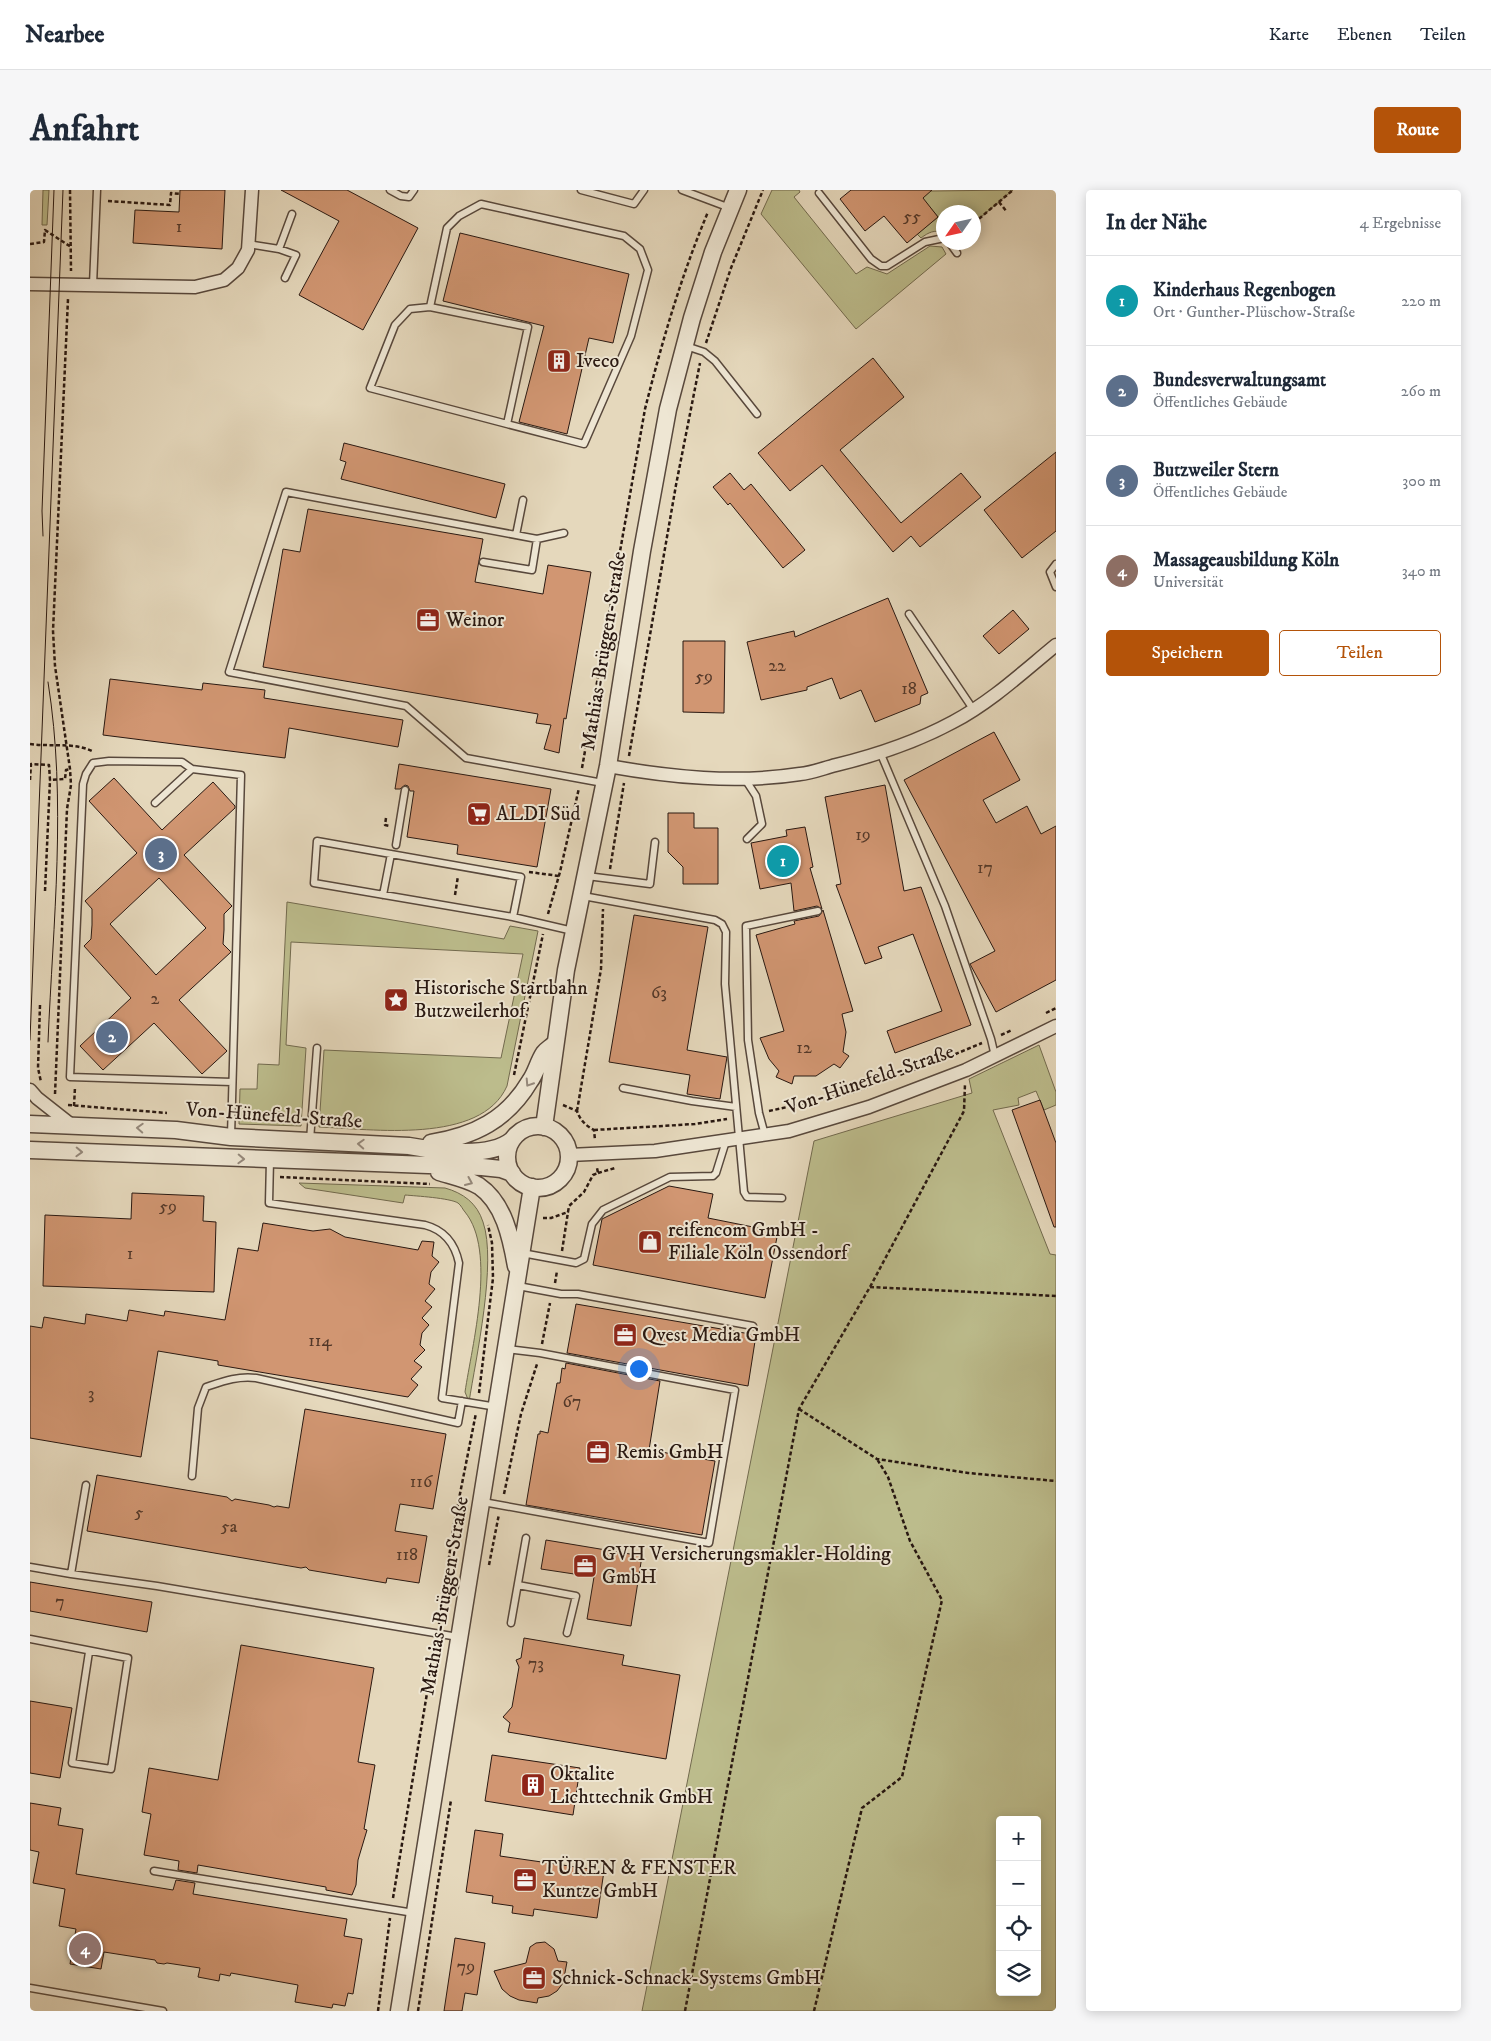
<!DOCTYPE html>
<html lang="de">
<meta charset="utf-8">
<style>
:root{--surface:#fff;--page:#f6f6f7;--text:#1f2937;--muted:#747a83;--line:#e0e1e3;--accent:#b45309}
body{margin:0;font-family:"IM FELL DW Pica",serif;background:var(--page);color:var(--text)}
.controls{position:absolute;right:15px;bottom:15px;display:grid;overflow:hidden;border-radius:5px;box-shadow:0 2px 12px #0003}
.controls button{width:45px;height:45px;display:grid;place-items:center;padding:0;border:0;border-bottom:1px solid var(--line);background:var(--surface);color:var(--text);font:25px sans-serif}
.compass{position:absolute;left:906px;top:15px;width:45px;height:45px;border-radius:50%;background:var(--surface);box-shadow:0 2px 12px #0003;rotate:236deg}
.you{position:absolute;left:608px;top:1178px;width:18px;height:18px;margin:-12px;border:4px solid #fff;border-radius:50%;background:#1a73e8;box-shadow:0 0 0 8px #1a73e833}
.badge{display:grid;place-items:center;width:32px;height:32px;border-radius:50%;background:var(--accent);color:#fff;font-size:16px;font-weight:700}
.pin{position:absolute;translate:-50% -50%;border:2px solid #fff;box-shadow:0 1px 5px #0006}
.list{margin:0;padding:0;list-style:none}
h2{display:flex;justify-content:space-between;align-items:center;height:65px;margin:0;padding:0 20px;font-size:21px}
h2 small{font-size:16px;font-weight:400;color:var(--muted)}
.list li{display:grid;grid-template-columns:32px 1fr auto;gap:15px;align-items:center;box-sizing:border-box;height:90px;padding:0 20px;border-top:1px solid var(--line)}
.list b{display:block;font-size:19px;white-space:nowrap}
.list p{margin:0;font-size:16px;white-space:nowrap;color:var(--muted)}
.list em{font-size:16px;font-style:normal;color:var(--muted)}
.actions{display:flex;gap:10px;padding:15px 20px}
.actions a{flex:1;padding:11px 0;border:1px solid var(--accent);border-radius:5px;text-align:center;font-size:18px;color:var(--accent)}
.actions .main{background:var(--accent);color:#fff}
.icon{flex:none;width:28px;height:28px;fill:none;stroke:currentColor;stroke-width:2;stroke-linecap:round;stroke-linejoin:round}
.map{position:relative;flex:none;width:1026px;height:1821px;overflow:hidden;border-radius:5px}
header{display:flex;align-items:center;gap:30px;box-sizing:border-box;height:70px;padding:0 25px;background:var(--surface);border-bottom:1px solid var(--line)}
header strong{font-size:24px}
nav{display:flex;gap:28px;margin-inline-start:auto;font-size:18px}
.intro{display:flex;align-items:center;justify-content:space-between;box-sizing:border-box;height:120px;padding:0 30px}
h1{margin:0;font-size:35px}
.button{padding:12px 22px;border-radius:5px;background:var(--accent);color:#fff;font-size:18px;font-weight:700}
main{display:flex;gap:30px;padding:0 30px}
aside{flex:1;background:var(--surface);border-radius:5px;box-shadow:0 2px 12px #0003}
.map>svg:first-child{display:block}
</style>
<header>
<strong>Nearbee</strong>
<nav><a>Karte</a><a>Ebenen</a><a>Teilen</a></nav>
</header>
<div class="intro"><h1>Anfahrt</h1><a class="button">Route</a></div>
<main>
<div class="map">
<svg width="1026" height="1821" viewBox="0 0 1026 1821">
<rect width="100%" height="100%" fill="#e5d8bc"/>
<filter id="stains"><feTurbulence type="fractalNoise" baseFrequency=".004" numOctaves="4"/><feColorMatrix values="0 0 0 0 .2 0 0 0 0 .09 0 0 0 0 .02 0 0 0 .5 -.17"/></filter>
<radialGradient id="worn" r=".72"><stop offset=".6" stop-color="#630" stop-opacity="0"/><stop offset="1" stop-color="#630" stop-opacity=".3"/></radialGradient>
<path fill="#bcbc8c" stroke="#726a4e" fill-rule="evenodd" d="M13,0H19L17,35H12Z
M742,0H769L770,2L764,7L826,84L837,77L857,84L900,56L912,57L916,64L826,139L731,24Z
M899,0L901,1L983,0L944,33V22H914L913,42C904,40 899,42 891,48L887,44L908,27L892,8Z
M257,712L474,749L480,736L508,741L477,896C451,955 341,939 289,937L294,860L471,868L493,764L261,752L256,855L276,858L271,936L209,934L210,899H227L228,874L249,875Z
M1009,855L1026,902V915L1014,920L1006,901L988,908L989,915L963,920L1020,1064L1026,1065V1821H612L784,951L942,903L939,889ZM970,1630H1007V1802H970Z
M269,993L415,998C433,1003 447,1013 453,1032C467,1072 446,1168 439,1212L435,1202C442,1155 467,1061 435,1022C433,1020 431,1015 428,1013C420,1008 386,1006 375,1005L373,1013L275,998Z"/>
<path fill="#d19672" stroke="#291811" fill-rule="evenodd" d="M150,0H195L192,59L103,53L105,20L149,22Z
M251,0H317L388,38L333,140L269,105L309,31Z
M821,0H902L893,8L908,27L877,53L854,26L835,41L810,9Z
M430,43L599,84L583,153L559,148L537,244L489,232L514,136L413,111Z
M843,168L874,207L810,260L871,333L931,283L951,307L890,357L881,346L863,362L792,275L760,301L728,263Z
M314,253L475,294L466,328L311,289L316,272L310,270Z
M1026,262V341L992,368L954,320Z
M700,283L714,300L721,294L775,360L753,378L700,313L698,315L683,297Z
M278,319L453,349L445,392L513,404L518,375L561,382L536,529L534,528L529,563L514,559L521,535L506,533L508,524L233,477L253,359L270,362Z
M858,408L898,503L891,506L890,514L845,532L831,500L810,509L802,488L777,497V500L731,510L717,452L764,441L765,447Z
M983,420L999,439L969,464L953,446Z
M653,451H695L694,523L653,522Z
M80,489L172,500L173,493L235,500L234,508L373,530L368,557L259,538L255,568L73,545Z
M964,542L990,590L953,610L966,633L997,616L1011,644L1026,636V790L966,822L940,774L965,761L874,590Z
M369,574L521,599L507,677L427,664L428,655L377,647L384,601H380L378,596L375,595L370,599H365Z
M84,588L132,640L183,592L205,616V618L154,665L202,716L194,724V740L193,754L201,762L149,810L197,861L172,884L124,833L73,880L50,856L101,808L54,756L61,749L62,735V719L55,711L107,663L59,611ZM129,688L176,738L126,785L80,734Z
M855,595L874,701L891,697L941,835L865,863L857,841L912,821L883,744L848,757L852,768L835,774L806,695L811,694L795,607Z
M638,623H664V638H688V694H653V677L638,662Z
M775,637L783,677L780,678L792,719L787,716L764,721L761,693L730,699L721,653L757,646L756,640Z
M793,720L823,821L812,824L816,842L813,862L819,866L810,878L804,874L786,886H764L762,894L746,887L749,881L739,869L730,848L754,841L726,745L765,734L764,731L789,726Z
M604,725L678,737L657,860L697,867L690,909L657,904L660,885L579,872Z
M1010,910L1026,953V1037H1024L982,920Z
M639,996L683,1004L678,1028L748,1042L735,1108L563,1075L572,1029Z
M102,1003L174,1006L173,1031L186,1032L184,1102L13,1096L15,1025L101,1029Z
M233,1033L283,1041L300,1039L315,1047L388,1060L392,1051L404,1052L402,1066L409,1072L401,1082L399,1094L405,1099L395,1111L402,1117L392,1128L399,1135L392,1143L390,1155L395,1160L384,1171L392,1177L381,1189L388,1195L378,1207L188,1175V1171L128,1161L111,1267L0,1248V1136L12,1138L14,1127L55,1134L56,1124L97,1131L99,1120L134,1126L135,1121L195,1130L208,1058L228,1061Z
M546,1114L726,1145L718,1196L537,1163Z
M536,1173L630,1191L619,1260L685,1271L672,1345L496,1315L508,1244H510V1241L518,1243L527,1193H530L532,1178L535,1179Z
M275,1219L416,1244L403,1319L370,1314L365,1341L397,1346L389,1393L357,1388L356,1393L279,1380L276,1377L271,1378L57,1341L67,1285L197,1307L202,1311L205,1309L239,1315L244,1317L247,1316L259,1318Z
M516,1350L612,1366L601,1436L557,1429L564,1387L511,1379Z
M0,1392L122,1412L117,1442L0,1421Z
M494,1448L594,1465L592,1475L650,1485L636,1569L478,1542L480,1533L473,1527L482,1517L489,1477L486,1470L491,1468Z
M211,1455L344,1478L328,1572L345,1575L334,1639L337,1640L328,1670L326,1695L322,1705L296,1700V1697L168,1675L167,1683L148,1680L149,1671L114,1665L121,1624L112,1622L119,1578L188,1590Z
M0,1511L42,1518L30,1588L0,1583Z
M462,1565L550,1578L543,1625L455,1611Z
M0,1613L31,1618L28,1635L53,1639L46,1684L143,1700L146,1690L165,1693L163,1704L317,1729L314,1746L332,1749L323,1804L318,1803L315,1816L303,1814L302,1818L265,1812L268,1795L201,1783L200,1786L190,1784L189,1791L168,1787L170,1778L137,1773L134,1774L127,1773L125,1770L74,1762L71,1779L40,1774L46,1739L29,1736L35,1699L3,1693L9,1662L0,1660Z
M445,1640L473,1644L470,1666L574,1681L567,1728L504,1719L503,1726L482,1723L483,1716L462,1713L463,1706L436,1702Z
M425,1748L455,1753L447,1805L435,1803L432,1821H414Z
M515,1752L524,1759L528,1771L537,1772L533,1793L527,1801L519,1806L508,1808L507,1813L489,1810L480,1806L472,1799L464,1781L496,1773L500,1757L506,1753Z"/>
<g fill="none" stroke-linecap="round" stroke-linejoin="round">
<defs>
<path id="service" d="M360,0L371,6L379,7L384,0
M551,0L604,14L614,0
M652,0L700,18
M789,3L841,69L851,76H857L895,52L914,48
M451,14L594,46L610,59L618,80L601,146L554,254L477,234L498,137L400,117L417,38L429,26Z
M919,52L927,63
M218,54L249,59L266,65L255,88
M249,59L262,24
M63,95L67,0
M400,117L380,119L365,135L340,198L477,234
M656,156L674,162L685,171L727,224
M534,343L507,349L256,302L199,482L376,516L436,568L573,593
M486,345L493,310
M453,372L502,380L507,349
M1026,374L1020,382L1026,397
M879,424L943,519
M850,562L915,716L961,849L965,866
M162,579L152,572L79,571L63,573L56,584L53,594L40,887L202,892
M715,589L726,606L732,634L717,649
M125,613L162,579L211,585L201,946
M366,655L375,600
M557,686L620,694L625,652
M353,705L361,664
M553,706L685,730L692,734L696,742L695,794L714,1002L717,1007L752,1008
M483,727L491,687L287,651L284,693L483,727L543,741
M593,898L662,911L706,917
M735,945L729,923L718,850L716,736L788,721
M280,950L287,858
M240,970L239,1013L395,1035C414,1040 425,1054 429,1073L412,1208L467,1217
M492,1063L546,1073L554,1069L562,1034L573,1020L640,987L683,986L686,983L696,951
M488,1096L531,1104H548L723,1136
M162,1286L168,1218L176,1197C194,1191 207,1186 226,1188L428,1233L432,1211
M56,1295L41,1384L127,1396L428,1447
M453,1312L679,1353L705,1200L510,1163L477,1159
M0,1377L41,1384
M488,1395L546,1406L537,1443
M481,1433L496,1348
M0,1449L98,1468L81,1579L42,1573L59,1462
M124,1681L384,1723
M0,1798L133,1821"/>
<path id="minor" d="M0,94L165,97L194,90L208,78L218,60L222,0
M578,576C640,587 706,594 770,584C782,583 794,578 806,575C847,565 886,552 923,532C961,512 993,482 1026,455
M0,900L7,908L40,934
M539,965L625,961L759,941L839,917L936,880L1026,836"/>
<path id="tertiary" d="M0,934L146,940L201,947L379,956C407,961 459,969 482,950
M477 967a31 31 0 1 1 62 0a31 31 0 1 1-62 0Z
M514,937L536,780L578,576L612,361L638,219L662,128L683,62L708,0
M401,953C444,946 477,930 500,891C506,883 508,872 514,863C517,859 522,857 525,853
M0,960L452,977L471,979L482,983
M409,982C422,986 437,989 449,996C474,1013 481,1048 486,1076
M369,1821L502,997"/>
</defs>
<use href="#service" stroke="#58483c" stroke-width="9"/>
<use href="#minor" stroke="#58483c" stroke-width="15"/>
<use href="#tertiary" stroke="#58483c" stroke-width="19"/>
<path stroke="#291811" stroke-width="2.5" stroke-dasharray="4 2.5" stroke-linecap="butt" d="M40,0L41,81
M78,11L140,15L141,3L150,4
M969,12L977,22
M944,33L983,0
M944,47V49
M0,54L14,52L15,40L41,57
M676,153L701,78L733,0
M0,554C21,557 43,552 62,561
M599,566L646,295L670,173
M552,578L615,219C632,152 651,86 678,22
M0,590L1,574L19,575L20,590L35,589L36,580L40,579
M356,628L355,635L360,636
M580,679L594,593
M499,682L529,686
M15,701L20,590
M425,705L428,686
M518,724L530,682L549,598
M10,815L8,878L11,892
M1016,823L1026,818
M971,845L982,840
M484,885L513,744
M25,904L37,619L41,595L40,579L25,476L23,441L38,109
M38,915L137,923
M533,915L547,921C550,930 556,936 564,940L565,950
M44,916L45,897
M547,921L571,779L573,719
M739,921L821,903L916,868L952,853
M564,940L665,934L697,929
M568,983L585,978
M250,987L400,994
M513,1028H521L538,1022L539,1016L554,1002L563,985L568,983L567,978
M532,1061L538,1022
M525,1093L527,1081
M840,1097L1026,1106
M512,1154L520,1113
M449,1203L463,1088L462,1053L458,1035
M769,1219L847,1269L938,1283L1026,1291
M474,1304L491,1224L507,1174
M459,1375L469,1324
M409,1434L424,1334L446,1223
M363,1708L405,1455
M348,1821L360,1728
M388,1821L421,1610
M655,1821L769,1219L840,1097L934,921L935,894
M784,1821L832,1618L872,1587L912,1410L880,1351L858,1287L847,1269"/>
<use href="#service" stroke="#eee6d3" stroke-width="6"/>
<use href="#minor" stroke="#eee6d3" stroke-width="12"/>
<use href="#tertiary" stroke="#eee6d3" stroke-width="16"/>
<path stroke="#291811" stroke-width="1" d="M13,346L12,321L24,0
M0,850L33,0
M18,852C23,732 37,611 18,492"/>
</g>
<defs><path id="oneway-chevron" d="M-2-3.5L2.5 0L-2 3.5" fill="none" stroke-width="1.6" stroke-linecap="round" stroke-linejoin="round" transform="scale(1.25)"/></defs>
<g stroke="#95897c">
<use href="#oneway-chevron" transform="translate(499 893) rotate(123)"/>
<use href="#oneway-chevron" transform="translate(110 938) rotate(-177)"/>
<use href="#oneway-chevron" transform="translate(331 954) rotate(-177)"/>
<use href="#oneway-chevron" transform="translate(49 962) rotate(2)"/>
<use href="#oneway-chevron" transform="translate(211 969) rotate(2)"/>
<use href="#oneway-chevron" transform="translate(439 992) rotate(24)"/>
</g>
<defs>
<symbol id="building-square" viewBox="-11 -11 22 22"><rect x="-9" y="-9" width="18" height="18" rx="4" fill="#8f2418" stroke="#eee6d3"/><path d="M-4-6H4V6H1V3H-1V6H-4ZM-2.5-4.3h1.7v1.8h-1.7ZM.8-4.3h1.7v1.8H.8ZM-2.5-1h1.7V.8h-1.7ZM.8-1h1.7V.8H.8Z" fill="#fff"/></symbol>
<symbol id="office-square" viewBox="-11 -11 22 22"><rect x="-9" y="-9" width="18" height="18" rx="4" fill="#8f2418" stroke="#eee6d3"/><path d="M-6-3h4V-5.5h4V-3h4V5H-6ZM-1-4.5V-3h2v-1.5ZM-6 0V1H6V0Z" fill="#fff"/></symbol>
<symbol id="supermarket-square" viewBox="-11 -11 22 22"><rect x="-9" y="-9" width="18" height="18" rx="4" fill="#8f2418" stroke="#eee6d3"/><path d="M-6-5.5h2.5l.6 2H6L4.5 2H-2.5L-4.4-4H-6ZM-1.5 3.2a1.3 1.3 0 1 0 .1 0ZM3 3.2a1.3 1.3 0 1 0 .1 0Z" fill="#fff"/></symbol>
<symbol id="sight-square" viewBox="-11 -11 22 22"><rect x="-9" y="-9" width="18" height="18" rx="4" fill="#8f2418" stroke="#eee6d3"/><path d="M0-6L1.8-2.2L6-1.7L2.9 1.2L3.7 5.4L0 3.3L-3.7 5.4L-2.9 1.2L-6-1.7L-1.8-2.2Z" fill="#fff"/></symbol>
<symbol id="shop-square" viewBox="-11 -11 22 22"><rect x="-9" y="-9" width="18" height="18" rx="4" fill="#8f2418" stroke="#eee6d3"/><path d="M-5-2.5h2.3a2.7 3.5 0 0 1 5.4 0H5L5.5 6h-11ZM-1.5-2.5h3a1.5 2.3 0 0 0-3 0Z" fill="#fff"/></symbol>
</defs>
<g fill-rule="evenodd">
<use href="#building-square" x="515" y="157" width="28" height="28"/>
<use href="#office-square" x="384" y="416" width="28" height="28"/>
<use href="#supermarket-square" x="435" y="610" width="28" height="28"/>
<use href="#sight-square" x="352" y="796" width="28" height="28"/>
<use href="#shop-square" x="606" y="1038" width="28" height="28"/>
<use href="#office-square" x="581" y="1131" width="28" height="28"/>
<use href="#office-square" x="554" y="1248" width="28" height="28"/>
<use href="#office-square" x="541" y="1362" width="28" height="28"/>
<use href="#building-square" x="489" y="1581" width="28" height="28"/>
<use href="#office-square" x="481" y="1676" width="28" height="28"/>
<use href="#office-square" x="490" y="1774" width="28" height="28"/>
</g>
<g text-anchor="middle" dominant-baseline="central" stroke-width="4" stroke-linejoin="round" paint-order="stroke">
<g font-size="18" fill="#533829">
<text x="882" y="27">55</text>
<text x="149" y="37">1</text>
<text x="747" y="476">22</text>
<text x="674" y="487">59</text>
<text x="879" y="499">18</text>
<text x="833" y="645">19</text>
<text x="955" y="678">17</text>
<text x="629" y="803">63</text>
<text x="125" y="809">2</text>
<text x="774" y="858">12</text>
<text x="138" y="1017">59</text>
<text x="100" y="1064">1</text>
<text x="290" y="1151">114</text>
<text x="61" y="1204">3</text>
<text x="542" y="1212">67</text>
<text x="391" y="1292">116</text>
<text x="109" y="1323">5</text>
<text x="199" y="1337">5a</text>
<text x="377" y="1365">118</text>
<text x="30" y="1412">7</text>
<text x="506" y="1474">73</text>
<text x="436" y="1777">79</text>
</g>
<g font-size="20" fill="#291811" stroke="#eee6d3" text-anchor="start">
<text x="546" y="171">Iveco</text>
<text x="416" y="430">Weinor</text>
<text x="466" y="624">ALDI Süd</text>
<text x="384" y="798">Historische Startbahn<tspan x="384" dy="23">Butzweilerhof</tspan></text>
<text x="638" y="1040">reifencom GmbH -<tspan x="638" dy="23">Filiale Köln Ossendorf</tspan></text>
<text x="612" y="1145">Qvest Media GmbH</text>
<text x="586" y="1262">Remis GmbH</text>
<text x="572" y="1364">GVH Versicherungsmakler-Holding<tspan x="572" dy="23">GmbH</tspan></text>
<text x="520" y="1584">Oktalite<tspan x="520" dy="23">Lichttechnik GmbH</tspan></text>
<text x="512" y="1678">TÜREN &amp; FENSTER<tspan x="512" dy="23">Kuntze GmbH</tspan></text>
<text x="522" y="1788">Schnick-Schnack-Systems GmbH</text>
</g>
<g font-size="20" fill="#291811" stroke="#eee6d3">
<text transform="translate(574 461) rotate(-81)">Mathias-Brüggen-Straße</text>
<text transform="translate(840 890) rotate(-19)">Von-Hünefeld-Straße</text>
<text transform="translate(244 926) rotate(4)">Von-Hünefeld-Straße</text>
<text transform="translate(415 1406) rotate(-80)">Mathias-Brüggen-Straße</text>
</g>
</g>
<rect width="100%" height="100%" filter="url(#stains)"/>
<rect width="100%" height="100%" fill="url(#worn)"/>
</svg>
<div class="controls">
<button>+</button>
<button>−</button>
<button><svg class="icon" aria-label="locate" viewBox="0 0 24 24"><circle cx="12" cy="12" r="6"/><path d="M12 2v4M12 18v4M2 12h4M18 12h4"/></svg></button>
<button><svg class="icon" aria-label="layers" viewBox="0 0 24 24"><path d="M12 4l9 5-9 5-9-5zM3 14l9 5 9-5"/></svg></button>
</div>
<svg class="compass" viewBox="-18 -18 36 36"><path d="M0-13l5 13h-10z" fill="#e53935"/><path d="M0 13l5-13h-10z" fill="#747a83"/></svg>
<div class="you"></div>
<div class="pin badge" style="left:753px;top:671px;background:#0f9aa8">1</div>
<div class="pin badge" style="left:82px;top:847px;background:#5c6f8a">2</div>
<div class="pin badge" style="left:131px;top:664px;background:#5c6f8a">3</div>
<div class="pin badge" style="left:55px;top:1759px;background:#8d6e63">4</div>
</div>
<aside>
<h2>In der Nähe<small>4 Ergebnisse</small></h2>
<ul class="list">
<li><span class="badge" style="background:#0f9aa8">1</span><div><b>Kinderhaus Regenbogen</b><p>Ort · Gunther-Plüschow-Straße</p></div><em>220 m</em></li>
<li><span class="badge" style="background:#5c6f8a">2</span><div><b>Bundesverwaltungsamt</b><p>Öffentliches Gebäude</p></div><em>260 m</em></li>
<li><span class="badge" style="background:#5c6f8a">3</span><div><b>Butzweiler Stern</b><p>Öffentliches Gebäude</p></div><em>300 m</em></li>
<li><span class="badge" style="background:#8d6e63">4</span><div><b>Massageausbildung Köln</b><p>Universität</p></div><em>340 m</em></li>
</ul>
<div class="actions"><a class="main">Speichern</a><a>Teilen</a></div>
</aside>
</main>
